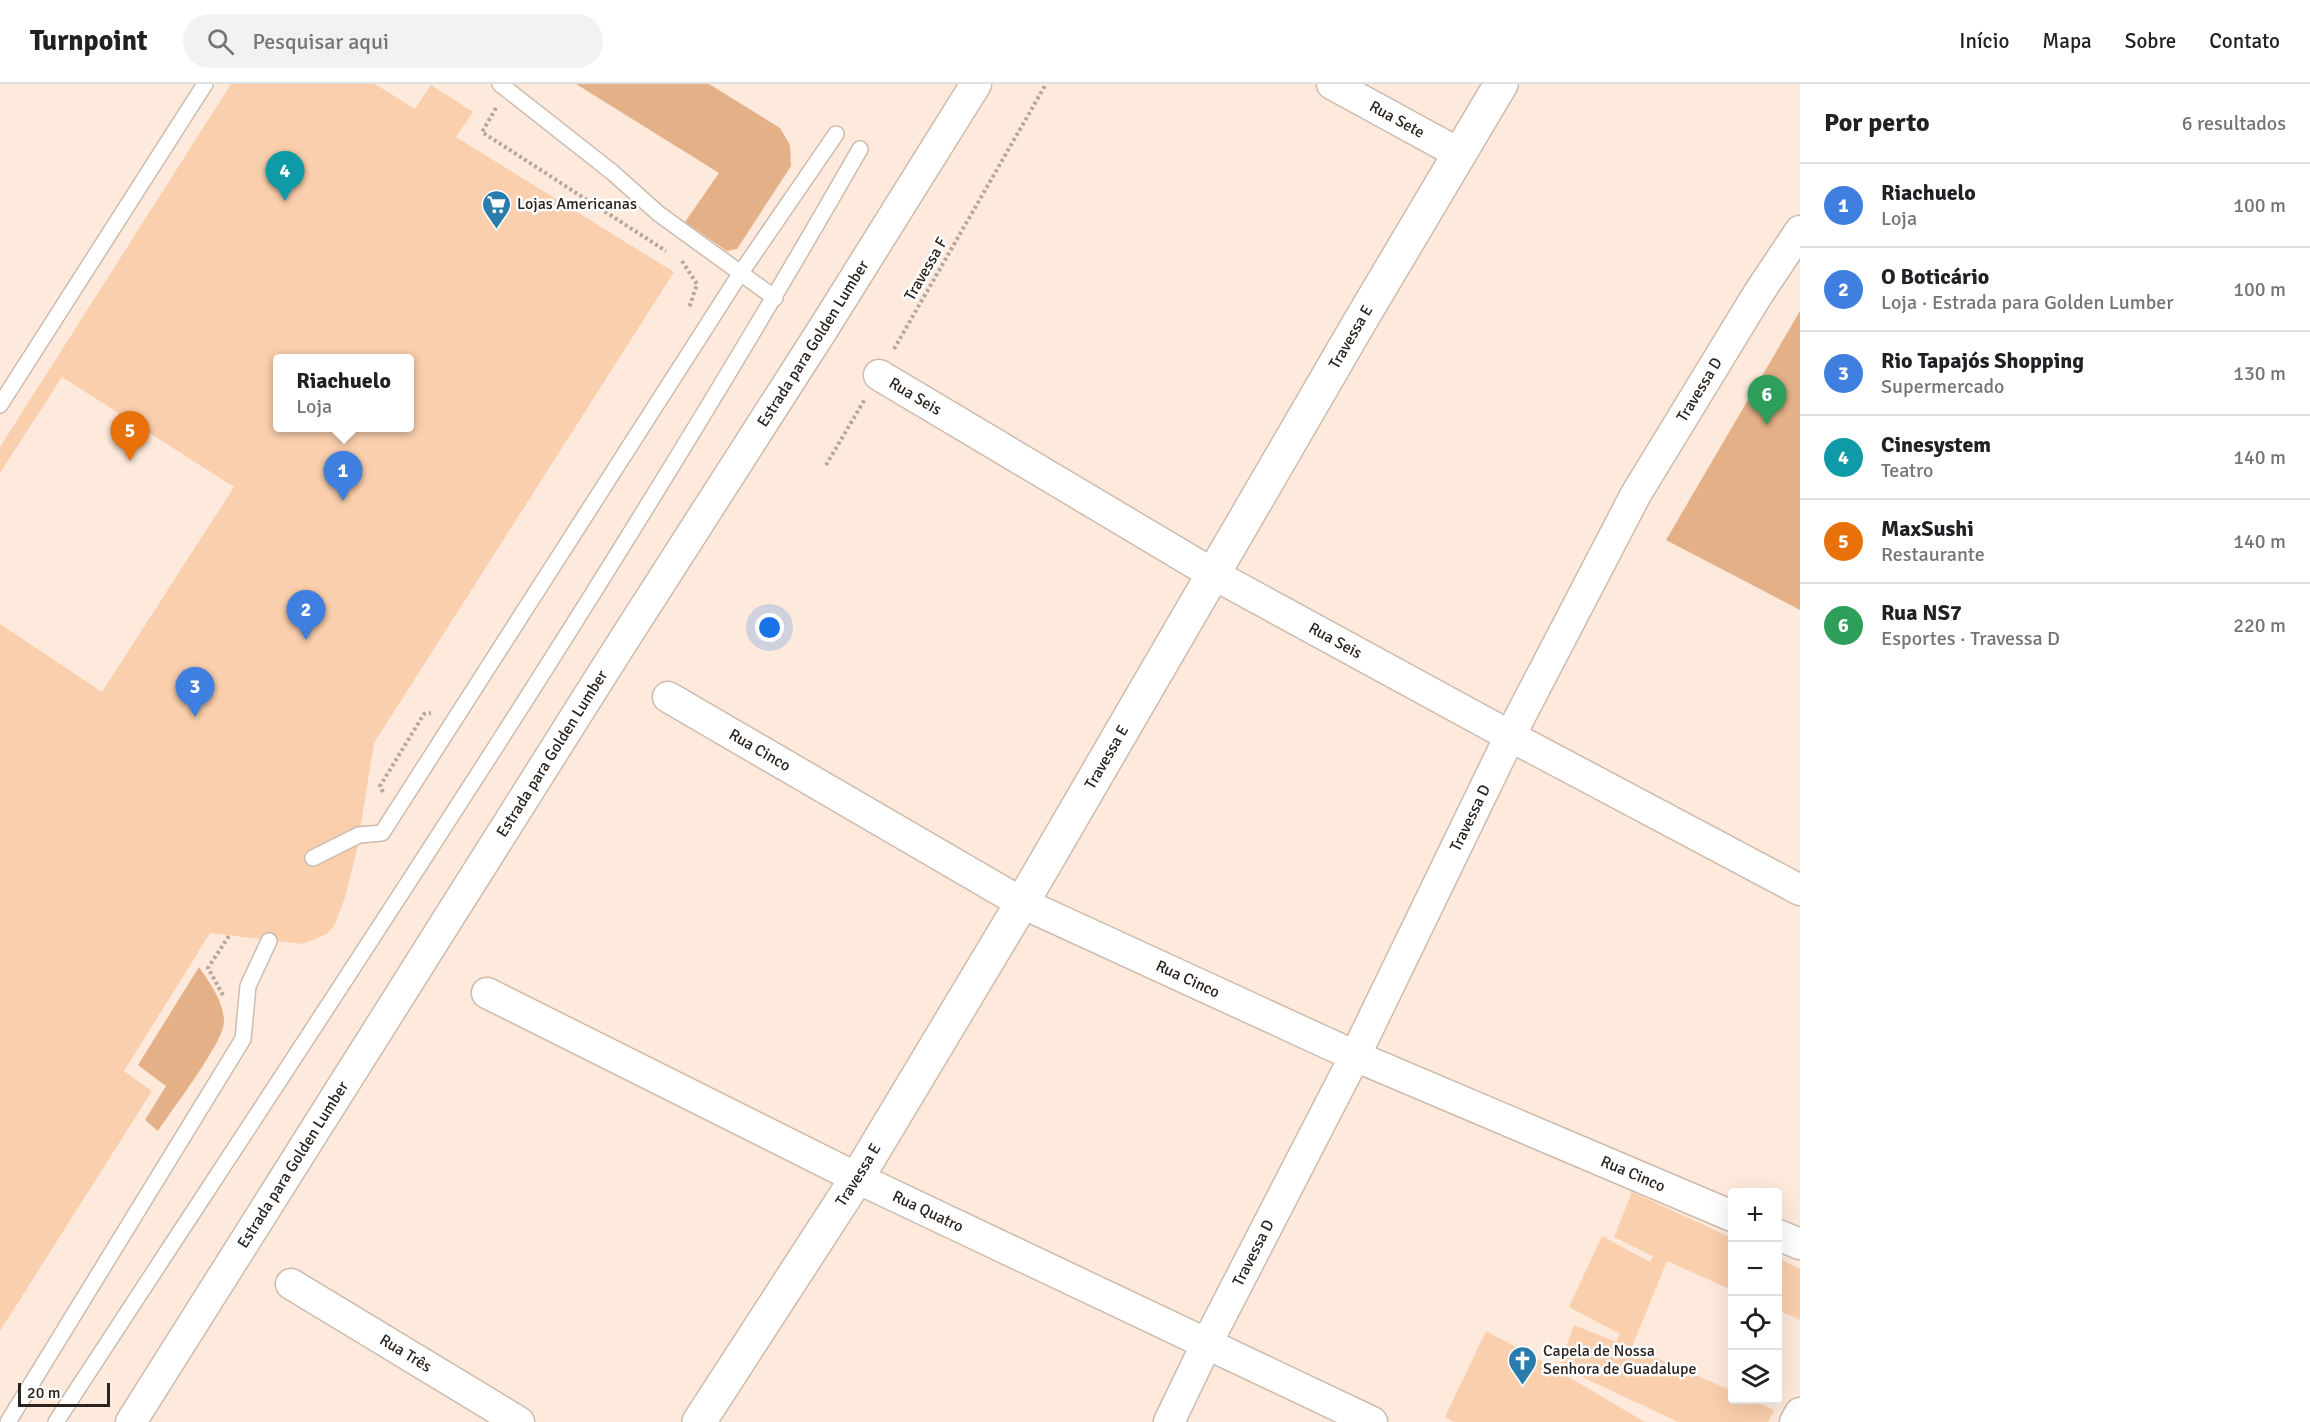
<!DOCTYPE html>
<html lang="pt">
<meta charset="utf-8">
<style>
:root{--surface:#fff;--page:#f2f2f2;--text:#202124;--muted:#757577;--line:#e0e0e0;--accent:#2a7cad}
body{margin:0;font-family:Signika,sans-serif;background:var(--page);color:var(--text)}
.controls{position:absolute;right:18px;bottom:18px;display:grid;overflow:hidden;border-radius:6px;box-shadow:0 6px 24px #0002}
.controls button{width:54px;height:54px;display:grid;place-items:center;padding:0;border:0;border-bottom:2px solid var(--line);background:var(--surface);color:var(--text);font:30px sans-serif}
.scale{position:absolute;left:18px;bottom:15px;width:92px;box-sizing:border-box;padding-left:6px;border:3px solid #2a231e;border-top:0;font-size:16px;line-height:21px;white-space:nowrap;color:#2a231e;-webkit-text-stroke:4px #fff;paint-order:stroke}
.you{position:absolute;left:770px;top:544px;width:21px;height:21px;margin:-15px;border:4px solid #fff;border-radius:50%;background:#1a73e8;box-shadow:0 0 0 9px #1a73e833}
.badge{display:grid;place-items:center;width:39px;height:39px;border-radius:50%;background:var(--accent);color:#fff;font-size:20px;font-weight:700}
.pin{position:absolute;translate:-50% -50px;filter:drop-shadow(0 2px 3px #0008)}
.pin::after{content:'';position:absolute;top:32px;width:21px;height:18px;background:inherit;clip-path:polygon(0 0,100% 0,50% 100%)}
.popup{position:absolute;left:273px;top:270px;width:141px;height:78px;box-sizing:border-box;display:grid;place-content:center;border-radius:6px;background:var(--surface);filter:drop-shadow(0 2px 4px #0005);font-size:20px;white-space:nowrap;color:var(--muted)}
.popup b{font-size:22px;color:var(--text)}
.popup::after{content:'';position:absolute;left:50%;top:100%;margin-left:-12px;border:12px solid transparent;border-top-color:var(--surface)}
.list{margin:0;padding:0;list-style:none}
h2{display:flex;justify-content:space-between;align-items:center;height:78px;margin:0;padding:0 24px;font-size:26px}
h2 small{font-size:20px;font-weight:400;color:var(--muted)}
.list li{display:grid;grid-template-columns:39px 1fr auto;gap:18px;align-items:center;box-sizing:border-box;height:84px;padding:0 24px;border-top:2px solid var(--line)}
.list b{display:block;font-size:22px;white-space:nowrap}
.list p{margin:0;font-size:20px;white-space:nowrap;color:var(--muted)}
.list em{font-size:20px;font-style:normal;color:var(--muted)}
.icon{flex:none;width:33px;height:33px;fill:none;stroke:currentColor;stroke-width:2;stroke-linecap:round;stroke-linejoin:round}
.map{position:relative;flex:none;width:1800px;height:1338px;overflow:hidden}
header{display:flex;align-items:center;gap:36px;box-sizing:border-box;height:84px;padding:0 30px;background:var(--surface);border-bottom:2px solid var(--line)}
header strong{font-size:28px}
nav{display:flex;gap:33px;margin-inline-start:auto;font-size:21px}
.search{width:420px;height:54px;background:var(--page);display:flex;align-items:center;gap:15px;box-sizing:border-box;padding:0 21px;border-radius:33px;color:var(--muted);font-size:22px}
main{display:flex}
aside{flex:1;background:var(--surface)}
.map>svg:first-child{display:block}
</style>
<header>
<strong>Turnpoint</strong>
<div class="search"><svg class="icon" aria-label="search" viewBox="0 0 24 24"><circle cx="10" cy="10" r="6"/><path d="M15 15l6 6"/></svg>Pesquisar aqui</div>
<nav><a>Início</a><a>Mapa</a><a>Sobre</a><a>Contato</a></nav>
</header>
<main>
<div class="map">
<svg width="1800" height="1338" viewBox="0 0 1800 1338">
<rect width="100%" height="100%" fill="#fdeadc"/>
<path fill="#e4b088" d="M576,0H709L780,44L790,61L791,82L737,165L727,167L685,138L719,89Z
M1800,227V526L1666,456Z
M199,883C210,899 224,918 224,938C224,958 171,1027 158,1047L145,1036L166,1002L138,981Z"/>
<path fill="#facfad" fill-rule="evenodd" d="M231,0H375L415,25L431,1L473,28L456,53L674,188L374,659L357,765L345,814L334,842L327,850L303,860L210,849L124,987L152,1007L0,1247V540L102,608L234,403L62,293L0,389V363ZM277,274H409V344H277Z
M1632,1108L1732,1154V1206L1667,1177L1632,1263L1732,1307V1316H1751L1774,1326L1768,1338H1678L1559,1282L1574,1241L1616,1258L1620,1250L1569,1223L1602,1152L1650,1178L1653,1172L1614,1153Z
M1778,1174L1800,1185V1236L1778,1226Z
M1486,1247L1531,1271L1645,1338H1454L1445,1333Z"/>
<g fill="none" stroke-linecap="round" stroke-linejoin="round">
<defs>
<path id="lane" d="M500,0L612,88L659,130L775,214
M0,321L205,0
M313,774L359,751L382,749L740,190L836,50
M8,1338L243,955L248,902L269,857
M56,1338C330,917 611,501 860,65"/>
<g id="street">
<path id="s1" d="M1332,0L1460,70"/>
<path id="s2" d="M879,291L1213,490L1510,652L1800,806"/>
<path id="s3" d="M668,613L1022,819L1355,972L1732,1132"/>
<path id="s4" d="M487,909L857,1094L1372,1338"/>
<path d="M1778,1151L1800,1160"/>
<path id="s5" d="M291,1200L519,1338"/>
<path id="s6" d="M131,1338L613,573L823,245L976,0"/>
<path id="s7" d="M1169,1338L1207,1259L1355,972L1510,652L1636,410L1758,210L1800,147"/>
<path d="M1795,1338L1800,1329"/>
</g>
<g id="secondary">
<path id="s8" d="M699,1338L857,1094L1022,819L1362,234L1501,0"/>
</g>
</defs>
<use href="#lane" stroke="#cdbbad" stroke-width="18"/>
<use href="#street" stroke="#cdbbad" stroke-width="33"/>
<use href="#secondary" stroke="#cdbbad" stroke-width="36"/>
<path stroke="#b6a79c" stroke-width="4" stroke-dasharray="3 3" stroke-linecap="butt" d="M496,24L482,48L666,167
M682,177L697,200L689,224
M894,265L1046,0
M826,381L865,315
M383,708L380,702L424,630L431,629
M223,911L208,884L229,852"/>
<use href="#lane" stroke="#fff" stroke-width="15"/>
<use href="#street" stroke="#fff" stroke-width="30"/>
<use href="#secondary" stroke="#fff" stroke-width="33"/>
</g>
<defs>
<symbol id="supermarket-pin" viewBox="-11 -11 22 30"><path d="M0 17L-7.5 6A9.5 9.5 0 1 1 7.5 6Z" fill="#2a7cad" stroke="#fff"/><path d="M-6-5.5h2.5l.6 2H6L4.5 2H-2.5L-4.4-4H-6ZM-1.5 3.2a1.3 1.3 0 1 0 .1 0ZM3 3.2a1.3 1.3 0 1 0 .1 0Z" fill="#fff"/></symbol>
<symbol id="church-pin" viewBox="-11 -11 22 30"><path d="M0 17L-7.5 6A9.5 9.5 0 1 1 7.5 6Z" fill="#2a7cad" stroke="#fff"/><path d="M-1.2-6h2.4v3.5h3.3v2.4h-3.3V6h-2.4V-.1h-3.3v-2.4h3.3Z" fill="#fff"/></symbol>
</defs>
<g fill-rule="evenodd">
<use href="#supermarket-pin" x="480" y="104" width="33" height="45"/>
<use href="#church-pin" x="1506" y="1260" width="33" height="45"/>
</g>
<g text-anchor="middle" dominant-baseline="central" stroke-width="5" stroke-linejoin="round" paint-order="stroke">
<g font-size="16" fill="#2a231e" stroke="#fff">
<text stroke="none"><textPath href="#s1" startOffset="74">Rua Sete</textPath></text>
<text transform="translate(926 185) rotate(-60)">Travessa F</text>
<text stroke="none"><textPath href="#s8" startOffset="1266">Travessa E</textPath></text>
<text stroke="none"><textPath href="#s6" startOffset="1276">Estrada para Golden Lumber</textPath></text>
<text stroke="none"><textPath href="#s7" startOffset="1161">Travessa D</textPath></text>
<text stroke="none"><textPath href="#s2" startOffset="42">Rua Seis</textPath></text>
<text stroke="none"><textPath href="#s2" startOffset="528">Rua Seis</textPath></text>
<text stroke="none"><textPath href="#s3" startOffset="106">Rua Cinco</textPath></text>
<text stroke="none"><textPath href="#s6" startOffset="790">Estrada para Golden Lumber</textPath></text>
<text stroke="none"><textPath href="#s8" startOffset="780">Travessa E</textPath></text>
<text stroke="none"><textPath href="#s7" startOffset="675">Travessa D</textPath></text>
<text stroke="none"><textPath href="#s3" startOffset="592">Rua Cinco</textPath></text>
<text stroke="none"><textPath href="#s6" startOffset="304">Estrada para Golden Lumber</textPath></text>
<text stroke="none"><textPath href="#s3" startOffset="1078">Rua Cinco</textPath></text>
<text stroke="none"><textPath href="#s8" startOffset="294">Travessa E</textPath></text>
<text stroke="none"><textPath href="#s4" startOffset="492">Rua Quatro</textPath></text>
<text stroke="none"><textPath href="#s7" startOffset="189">Travessa D</textPath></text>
<text stroke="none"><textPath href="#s5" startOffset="134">Rua Três</textPath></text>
</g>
<g font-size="16" fill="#2a231e" stroke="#fff" text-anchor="start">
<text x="517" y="120">Lojas Americanas</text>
<text x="1543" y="1267">Capela de Nossa<tspan x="1543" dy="18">Senhora de Guadalupe</tspan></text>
</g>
</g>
</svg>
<div class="controls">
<button>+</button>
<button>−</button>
<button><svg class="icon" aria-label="locate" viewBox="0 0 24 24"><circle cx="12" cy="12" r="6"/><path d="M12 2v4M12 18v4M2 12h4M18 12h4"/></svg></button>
<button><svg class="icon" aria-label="layers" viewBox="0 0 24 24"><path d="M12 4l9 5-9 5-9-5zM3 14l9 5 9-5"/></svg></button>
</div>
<div class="scale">20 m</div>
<div class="you"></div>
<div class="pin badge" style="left:343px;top:417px;background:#3f7fe0">1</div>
<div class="popup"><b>Riachuelo</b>Loja</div>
<div class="pin badge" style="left:306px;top:556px;background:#3f7fe0">2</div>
<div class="pin badge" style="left:195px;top:633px;background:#3f7fe0">3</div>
<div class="pin badge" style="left:285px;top:117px;background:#0f9aa8">4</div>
<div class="pin badge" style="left:130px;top:377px;background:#e8710a">5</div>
<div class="pin badge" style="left:1767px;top:341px;background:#2e9e5b">6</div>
</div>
<aside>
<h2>Por perto<small>6 resultados</small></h2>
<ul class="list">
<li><span class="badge" style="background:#3f7fe0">1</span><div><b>Riachuelo</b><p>Loja</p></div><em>100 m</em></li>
<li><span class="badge" style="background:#3f7fe0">2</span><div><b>O Boticário</b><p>Loja · Estrada para Golden Lumber</p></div><em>100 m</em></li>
<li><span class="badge" style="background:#3f7fe0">3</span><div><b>Rio Tapajós Shopping</b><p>Supermercado</p></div><em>130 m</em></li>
<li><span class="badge" style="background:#0f9aa8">4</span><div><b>Cinesystem</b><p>Teatro</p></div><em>140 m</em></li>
<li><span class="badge" style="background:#e8710a">5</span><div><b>MaxSushi</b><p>Restaurante</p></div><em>140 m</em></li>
<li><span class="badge" style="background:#2e9e5b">6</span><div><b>Rua NS7</b><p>Esportes · Travessa D</p></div><em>220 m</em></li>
</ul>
</aside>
</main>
